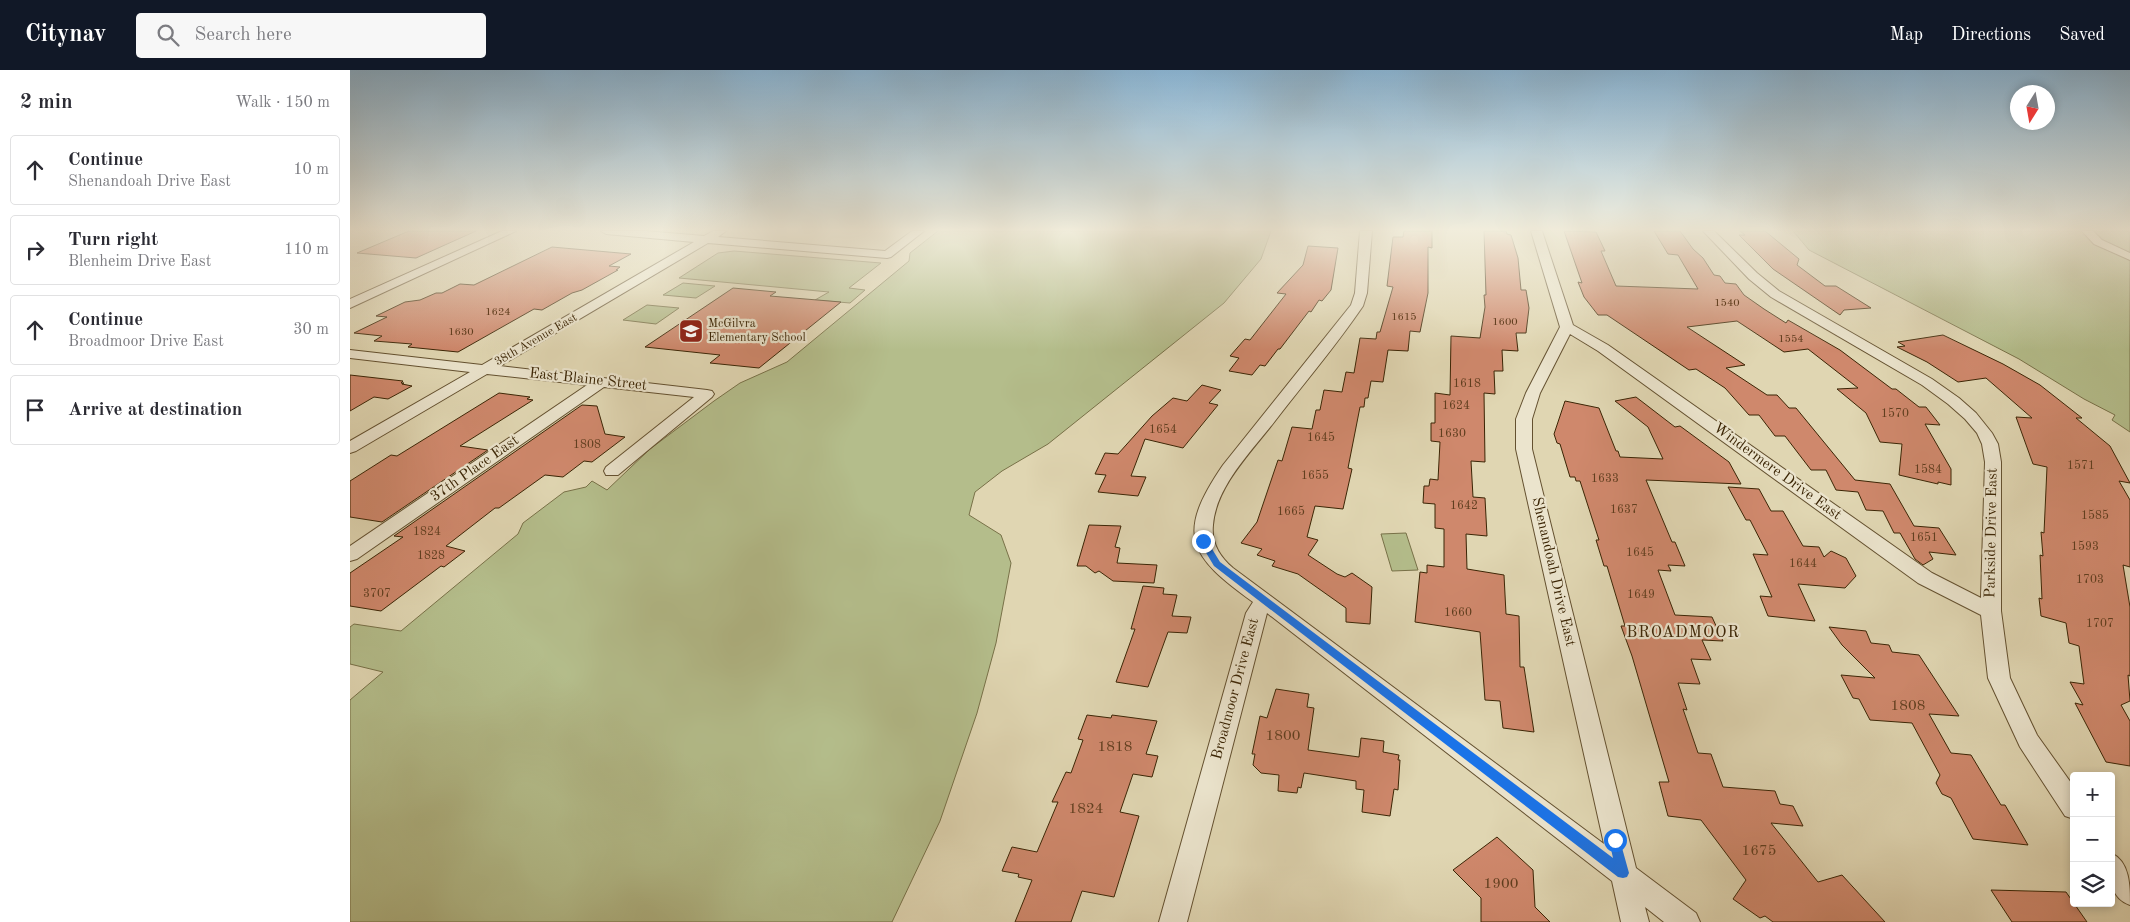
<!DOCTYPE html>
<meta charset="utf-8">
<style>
:root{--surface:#fff;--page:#f7f7f7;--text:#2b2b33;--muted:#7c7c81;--line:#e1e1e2;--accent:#111827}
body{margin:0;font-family:"Old Standard TT",serif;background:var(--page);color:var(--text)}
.controls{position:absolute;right:15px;bottom:15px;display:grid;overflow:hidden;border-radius:5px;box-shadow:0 2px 8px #0003}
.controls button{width:45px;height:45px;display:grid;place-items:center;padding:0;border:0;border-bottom:1px solid var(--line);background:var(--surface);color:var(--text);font:25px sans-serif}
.compass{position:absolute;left:1660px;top:15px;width:45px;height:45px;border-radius:50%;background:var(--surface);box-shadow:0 2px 8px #0003;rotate:191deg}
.stop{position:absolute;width:15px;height:15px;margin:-11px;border:4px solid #1a73e8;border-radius:50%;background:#fff}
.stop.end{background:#1a73e8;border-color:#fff;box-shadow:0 1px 5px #0008}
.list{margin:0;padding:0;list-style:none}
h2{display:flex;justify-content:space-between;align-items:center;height:65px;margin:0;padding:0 20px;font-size:21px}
h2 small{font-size:16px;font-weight:400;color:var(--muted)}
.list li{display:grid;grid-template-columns:32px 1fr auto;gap:15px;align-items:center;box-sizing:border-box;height:70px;margin:0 10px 10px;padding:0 10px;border:1px solid var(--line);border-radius:5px}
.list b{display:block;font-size:19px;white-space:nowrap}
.list p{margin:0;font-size:16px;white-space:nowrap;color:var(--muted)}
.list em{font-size:16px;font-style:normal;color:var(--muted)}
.icon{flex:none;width:28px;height:28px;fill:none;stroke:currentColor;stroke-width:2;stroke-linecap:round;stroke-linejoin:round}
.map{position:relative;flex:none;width:1780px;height:852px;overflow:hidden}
header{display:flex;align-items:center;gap:30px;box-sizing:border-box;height:70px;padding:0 25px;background:var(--accent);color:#fff}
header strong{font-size:24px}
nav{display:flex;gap:28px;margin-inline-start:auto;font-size:18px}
.search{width:350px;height:45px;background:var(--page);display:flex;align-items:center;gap:12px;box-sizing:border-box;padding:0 18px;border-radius:5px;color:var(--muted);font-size:19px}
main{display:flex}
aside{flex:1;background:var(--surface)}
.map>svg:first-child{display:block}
</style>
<header>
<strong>Citynav</strong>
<div class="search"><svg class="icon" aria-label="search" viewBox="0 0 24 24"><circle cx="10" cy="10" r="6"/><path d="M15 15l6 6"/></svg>Search here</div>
<nav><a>Map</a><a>Directions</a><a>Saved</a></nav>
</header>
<main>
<aside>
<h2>2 min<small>Walk · 150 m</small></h2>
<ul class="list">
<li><svg class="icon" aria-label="ahead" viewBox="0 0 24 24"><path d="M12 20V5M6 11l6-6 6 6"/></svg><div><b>Continue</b><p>Shenandoah Drive East</p></div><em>10 m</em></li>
<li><svg class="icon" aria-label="right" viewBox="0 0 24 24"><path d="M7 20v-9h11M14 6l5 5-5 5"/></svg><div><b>Turn right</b><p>Blenheim Drive East</p></div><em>110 m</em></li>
<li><svg class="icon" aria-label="ahead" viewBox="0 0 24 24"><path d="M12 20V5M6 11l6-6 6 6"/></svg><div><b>Continue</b><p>Broadmoor Drive East</p></div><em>30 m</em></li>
<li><svg class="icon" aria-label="arrive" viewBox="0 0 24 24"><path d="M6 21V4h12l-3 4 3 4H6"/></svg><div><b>Arrive at destination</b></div></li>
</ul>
</aside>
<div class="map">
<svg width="1780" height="852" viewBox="0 0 1780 852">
<rect width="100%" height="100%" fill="#e0d6b2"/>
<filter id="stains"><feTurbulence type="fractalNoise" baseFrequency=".004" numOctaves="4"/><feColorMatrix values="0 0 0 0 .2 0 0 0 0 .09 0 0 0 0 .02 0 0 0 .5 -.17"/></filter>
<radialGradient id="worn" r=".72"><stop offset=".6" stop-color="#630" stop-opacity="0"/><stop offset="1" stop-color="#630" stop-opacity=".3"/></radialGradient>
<path fill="#b4bd8b" stroke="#787148" d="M588,161H921L911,189L874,233L698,374L652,401L625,422L619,445L651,465L661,493L646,573L627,643L590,751L542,852H0V630L33,602L0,594V557L4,554L51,561L168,464L173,453L214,422L236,417L242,411L257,420L300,379L364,331L390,313L437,292L559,191L560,183Z
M1443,161H1780V362L1762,350L1765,345L1734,329L1669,289L1459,180Z
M384,181L531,193L499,218L515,220L500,233L465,230L479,222L329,208L368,183Z
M333,213L365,216L346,228L313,225Z
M297,235L329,238L306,254L273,250Z
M1056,463L1068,500L1042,501L1031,464Z"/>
<path fill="#cf886c" stroke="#3b2505" d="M59,161H126L66,188L7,183Z
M1054,161H1082V178L1078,177V223L1070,262L1060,261L1058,281L1038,280L1033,312L1021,311L1018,328H1015L1014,337H1010L998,398L1002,399L993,439L965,436L957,467L968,470L958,485L987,504L995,507L1002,503L1022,517L1020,554L996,552V538L948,504L922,496L925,491L907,485L912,479L891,473L907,452L928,390L932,391L942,357L962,359L966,340H970L974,320L992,322L996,302L1004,303L1010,268L1026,269L1027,262H1030L1043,217L1037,216L1043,167H1053Z
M1134,161H1156L1157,164L1161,165L1168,188L1171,220H1176L1179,238L1176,263H1166L1168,281L1152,280L1153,301H1144L1145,324L1134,323L1135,392L1121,391L1123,427L1135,428L1137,466L1116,464L1117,499L1154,505L1156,544L1169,546L1170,597H1174L1184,662L1153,658L1150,631L1135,630L1130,562L1065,552L1070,502L1077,503V495L1094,497V459L1085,458V434L1073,433L1074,416H1079L1080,409L1088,410L1090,372L1081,371V353H1085V323L1100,325L1101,266L1130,268L1135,237L1134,225H1136Z
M1214,161L1246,162L1255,181H1251L1266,216L1348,219L1328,185L1318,184L1304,161H1330L1343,179L1353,188L1364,205L1370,206L1375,213L1386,214L1394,225L1414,239L1436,253L1438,250L1490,280L1542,319H1546L1569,337H1576L1590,355L1575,354L1601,399V415L1588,412V414L1549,405L1552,374L1530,372L1516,343L1487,319L1508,318L1458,279L1434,282L1387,251L1337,257L1395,295L1376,298L1417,325H1427L1439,338H1446L1505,410L1540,414L1564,456L1589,458L1606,485L1579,482L1583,489L1573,495L1565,489L1550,463H1544L1533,441L1516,440L1508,422L1486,420L1476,400H1461L1435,366H1425L1409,345H1399L1375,318L1346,299L1339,300L1257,245H1248L1234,227L1228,212L1232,213Z
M1390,161H1415L1449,189L1447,195L1475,216H1486L1521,238L1494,240L1490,245L1423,199L1389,165H1395Z
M958,176L988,178L981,220L972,231L969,230L961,242L959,241L930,279H928L915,296L910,295L902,305L879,301L889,288L880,286L895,269L900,270L936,224L927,223L953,195Z
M202,177L281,184L259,196L270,197L266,200H268L232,220L222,223L192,240L184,239L108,282L58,277L62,274L24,271L32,266L4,263L37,247L26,246L55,232L70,230L86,223H92L110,214L124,215Z
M383,218L426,222L420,226L491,232L409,298L360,293L370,285L295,277Z
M1593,265L1653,294L1690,315L1732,348H1726L1760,376L1780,413L1769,411L1780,430V497L1773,495L1780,537V606L1778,605L1780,631L1771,635L1780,651V696L1756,692L1725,633L1733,635L1720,612L1734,614L1729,576L1719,573L1716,553L1691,546L1689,528L1692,529L1690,485L1693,486L1691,462L1694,463L1697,397L1683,394L1666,347L1682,348L1636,308L1608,312L1577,292L1547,277L1555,276L1548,272Z
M0,305L53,311L51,313H54L52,314L62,316L38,329L24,327L0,341Z
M852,315L871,320L859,333L868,335L833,378L795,369L781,406L796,407L788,426L748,422L756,405L745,404L755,383L768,384L802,346L823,328L837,331Z
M149,323L180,327L177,329L183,330L110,376L138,380L32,452L0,447V411L41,385L47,386Z
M1286,327L1325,357L1330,356L1379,392L1391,414L1296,410L1322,472H1325L1335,496L1318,495L1321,501L1308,500L1325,545L1362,547L1373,571L1352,570L1361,590L1341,589L1350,614L1328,613L1337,640L1333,639L1348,683L1361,684L1373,717L1425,721L1430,734L1443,736L1453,756L1421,753L1468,812L1492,805L1535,852H1423L1415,846L1410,848L1383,829L1396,810L1351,750L1318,746L1309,712H1319L1282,586L1271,556H1275L1257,496H1254L1246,470H1249L1230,411H1226L1225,407H1220L1210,374L1207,373L1204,364L1215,331L1249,338L1266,381H1268L1270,387L1313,389L1298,357L1265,331Z
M232,335L247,336L255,364L275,367L242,392L234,391L213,407L195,405L149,438H145L96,476L115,481L94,497L91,496L31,541L0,536V503L53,467L44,466Z
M1378,417L1409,419L1421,441H1433L1453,476L1469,477L1474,487L1481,481L1496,488L1506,506L1495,518L1448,514L1465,551L1418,546L1410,526L1422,527L1403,484L1418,485L1400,450H1396Z
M739,455L771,456L765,477L770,478L767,493L807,495L804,513L763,511L749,501L745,503L736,496H727Z
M793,516L814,518L813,524L827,525L822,546L841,547L837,563L818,562L798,617L766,612L785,559H781Z
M1479,557L1516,561L1521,573L1539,575L1542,582L1569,585L1609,646L1579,644L1601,683L1621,685L1651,735H1655L1678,775L1623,769L1601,728L1592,724L1586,713L1590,705L1562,653L1520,650L1509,629L1503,628L1491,605L1525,608L1492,575Z
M926,619L959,624L957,637L964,638L958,680L1009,687L1011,668L1034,671L1033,682L1049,685L1048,690H1050L1048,720L1044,719L1040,746L1012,742L1014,720L1006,719V711L954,703L951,718L948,717L947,723L928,721L929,705L911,703L903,695L905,684H902L910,646L917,648Z
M737,645L761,648L762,645L807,651L796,684L808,686L802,707L783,704L770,742L789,746L764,827L732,821L721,852H665L682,810L668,807L669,804L652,801L662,777L687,782L708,732H702L716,702L721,703L733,670L728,669Z
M1147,767L1183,800L1185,837L1200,852H1131V828L1103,800Z
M1641,820L1716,822L1737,852H1662Z"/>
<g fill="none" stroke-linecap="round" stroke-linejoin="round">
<defs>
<path id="street" d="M152,161H166L0,238V229Z
M251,161H295L354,166L363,161H376L368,167L535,181L562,161H574L541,187L537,188L358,173L150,296L357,320L362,321L364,324L362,327L268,405H256L254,401L256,397L344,327L254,317L7,489L0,491V476L237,315L137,304L6,381L0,383V371L120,302L0,288V280L132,295L344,172L256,164Z
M1010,161H1022L1017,223L1013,236C986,276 954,313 925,351C902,381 866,416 863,455C861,473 870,487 883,498L1254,774L1166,379V349L1176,323L1210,257L1181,161H1192L1223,255L1258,275L1582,503L1631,528L1635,392L1632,374L1627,363L1615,349L1598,334L1572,315L1421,227L1399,209L1353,161H1364L1407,203L1429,221L1582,309L1609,328L1626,343L1642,363L1648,374L1651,392V541L1660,608L1687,665L1724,717V749L1715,746L1670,677L1638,608L1631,545L1568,513L1248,281L1220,264L1190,323L1182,349V379L1286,798L1346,843L1350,852H1314L1295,837L1299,852H1271L1262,811L917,543L837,852H809L896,543L903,532C839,486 825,465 873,395L1001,235L1005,223Z
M1732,161H1743L1752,170L1780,183V190L1744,174Z
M1761,783C1780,792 1780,815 1780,835C1757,827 1761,804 1761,783Z"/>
</defs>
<use href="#street" stroke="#645130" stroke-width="2"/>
<use href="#street" fill="#ebe4cd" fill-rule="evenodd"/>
</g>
<linearGradient id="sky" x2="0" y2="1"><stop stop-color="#89b5d5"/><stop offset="0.57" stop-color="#f1eddc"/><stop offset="1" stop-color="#f1eddc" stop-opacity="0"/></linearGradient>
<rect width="1780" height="280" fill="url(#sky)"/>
<path fill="#1a73e8" d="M853,468L856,469L870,492L1263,788L1259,770L1261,767L1265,765L1269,767L1279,803L1277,807L1273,808L1268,807L864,496L849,471Z"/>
<defs>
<symbol id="school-square" viewBox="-11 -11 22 22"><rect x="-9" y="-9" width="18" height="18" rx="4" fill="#8f2418" stroke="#ebe4cd"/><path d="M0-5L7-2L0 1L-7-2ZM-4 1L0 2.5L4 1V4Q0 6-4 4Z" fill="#fff"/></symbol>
</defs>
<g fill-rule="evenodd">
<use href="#school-square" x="327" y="247" width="28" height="28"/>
</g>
<g text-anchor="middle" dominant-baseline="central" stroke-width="4.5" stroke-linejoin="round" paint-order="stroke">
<g font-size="11" fill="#603e1f">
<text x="1377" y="233">1540</text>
<text x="148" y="242">1624</text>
<text x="1054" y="247">1615</text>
<text x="1155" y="252">1600</text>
<text x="111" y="262">1630</text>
<text x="1441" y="269">1554</text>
</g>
<g font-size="12" fill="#3b2505" stroke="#ebe4cd" text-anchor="start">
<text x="358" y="254">McGilvra<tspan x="358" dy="14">Elementary School</tspan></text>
</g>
<g font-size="12" fill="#3b2505" stroke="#ebe4cd">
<text transform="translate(186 270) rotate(-30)">38th Avenue East</text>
</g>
<g font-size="12" fill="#603e1f">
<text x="1117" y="314">1618</text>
<text x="1106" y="336">1624</text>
<text x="1545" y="344">1570</text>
<text x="813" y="360">1654</text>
<text x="1102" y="364">1630</text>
<text x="971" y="368">1645</text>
<text x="237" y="375">1808</text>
<text x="1731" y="396">1571</text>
<text x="1578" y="400">1584</text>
<text x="965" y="406">1655</text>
<text x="1255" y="409">1633</text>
<text x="1114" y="436">1642</text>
<text x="1274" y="440">1637</text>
<text x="941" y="442">1665</text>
<text x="1745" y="446">1585</text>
<text x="77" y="462">1824</text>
<text x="1574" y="468">1651</text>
<text x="1735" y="477">1593</text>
<text x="1290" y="483">1645</text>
<text x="81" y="486">1828</text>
<text x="1453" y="494">1644</text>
<text x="1740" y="510">1703</text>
<text x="27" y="524">3707</text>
<text x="1291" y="525">1649</text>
<text x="1108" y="543">1660</text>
<text x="1750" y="554">1707</text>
</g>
<g font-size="15" fill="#3b2505" stroke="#ebe4cd">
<text transform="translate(238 310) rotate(6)">East Blaine Street</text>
<text transform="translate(125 399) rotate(-35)">37th Place East</text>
<text transform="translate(1427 402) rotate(36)">Windermere Drive East</text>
<text transform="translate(1642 463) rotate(-89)">Parkside Drive East</text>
<text transform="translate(1203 502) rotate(77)">Shenandoah Drive East</text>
<text transform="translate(886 619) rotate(-75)">Broadmoor Drive East</text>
</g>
<g font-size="15" fill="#603e1f">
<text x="1558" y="636">1808</text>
<text x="933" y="666">1800</text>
<text x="765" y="677">1818</text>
<text x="736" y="739">1824</text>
<text x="1409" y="781">1675</text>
<text x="1151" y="814">1900</text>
</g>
<g font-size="16" letter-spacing="1" fill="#3b2505" stroke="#ebe4cd">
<text x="1333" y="563">BROADMOOR</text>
</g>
</g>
<rect width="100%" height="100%" filter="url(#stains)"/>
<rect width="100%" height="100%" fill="url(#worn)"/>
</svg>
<div class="controls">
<button>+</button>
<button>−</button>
<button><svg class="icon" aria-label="layers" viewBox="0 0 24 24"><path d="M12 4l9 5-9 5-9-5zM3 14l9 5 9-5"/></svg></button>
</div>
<svg class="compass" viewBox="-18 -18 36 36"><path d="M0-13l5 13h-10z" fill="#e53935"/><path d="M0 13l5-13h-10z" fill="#7c7c81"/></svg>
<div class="stop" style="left:1265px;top:770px"></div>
<div class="stop end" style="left:853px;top:471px"></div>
</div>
</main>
